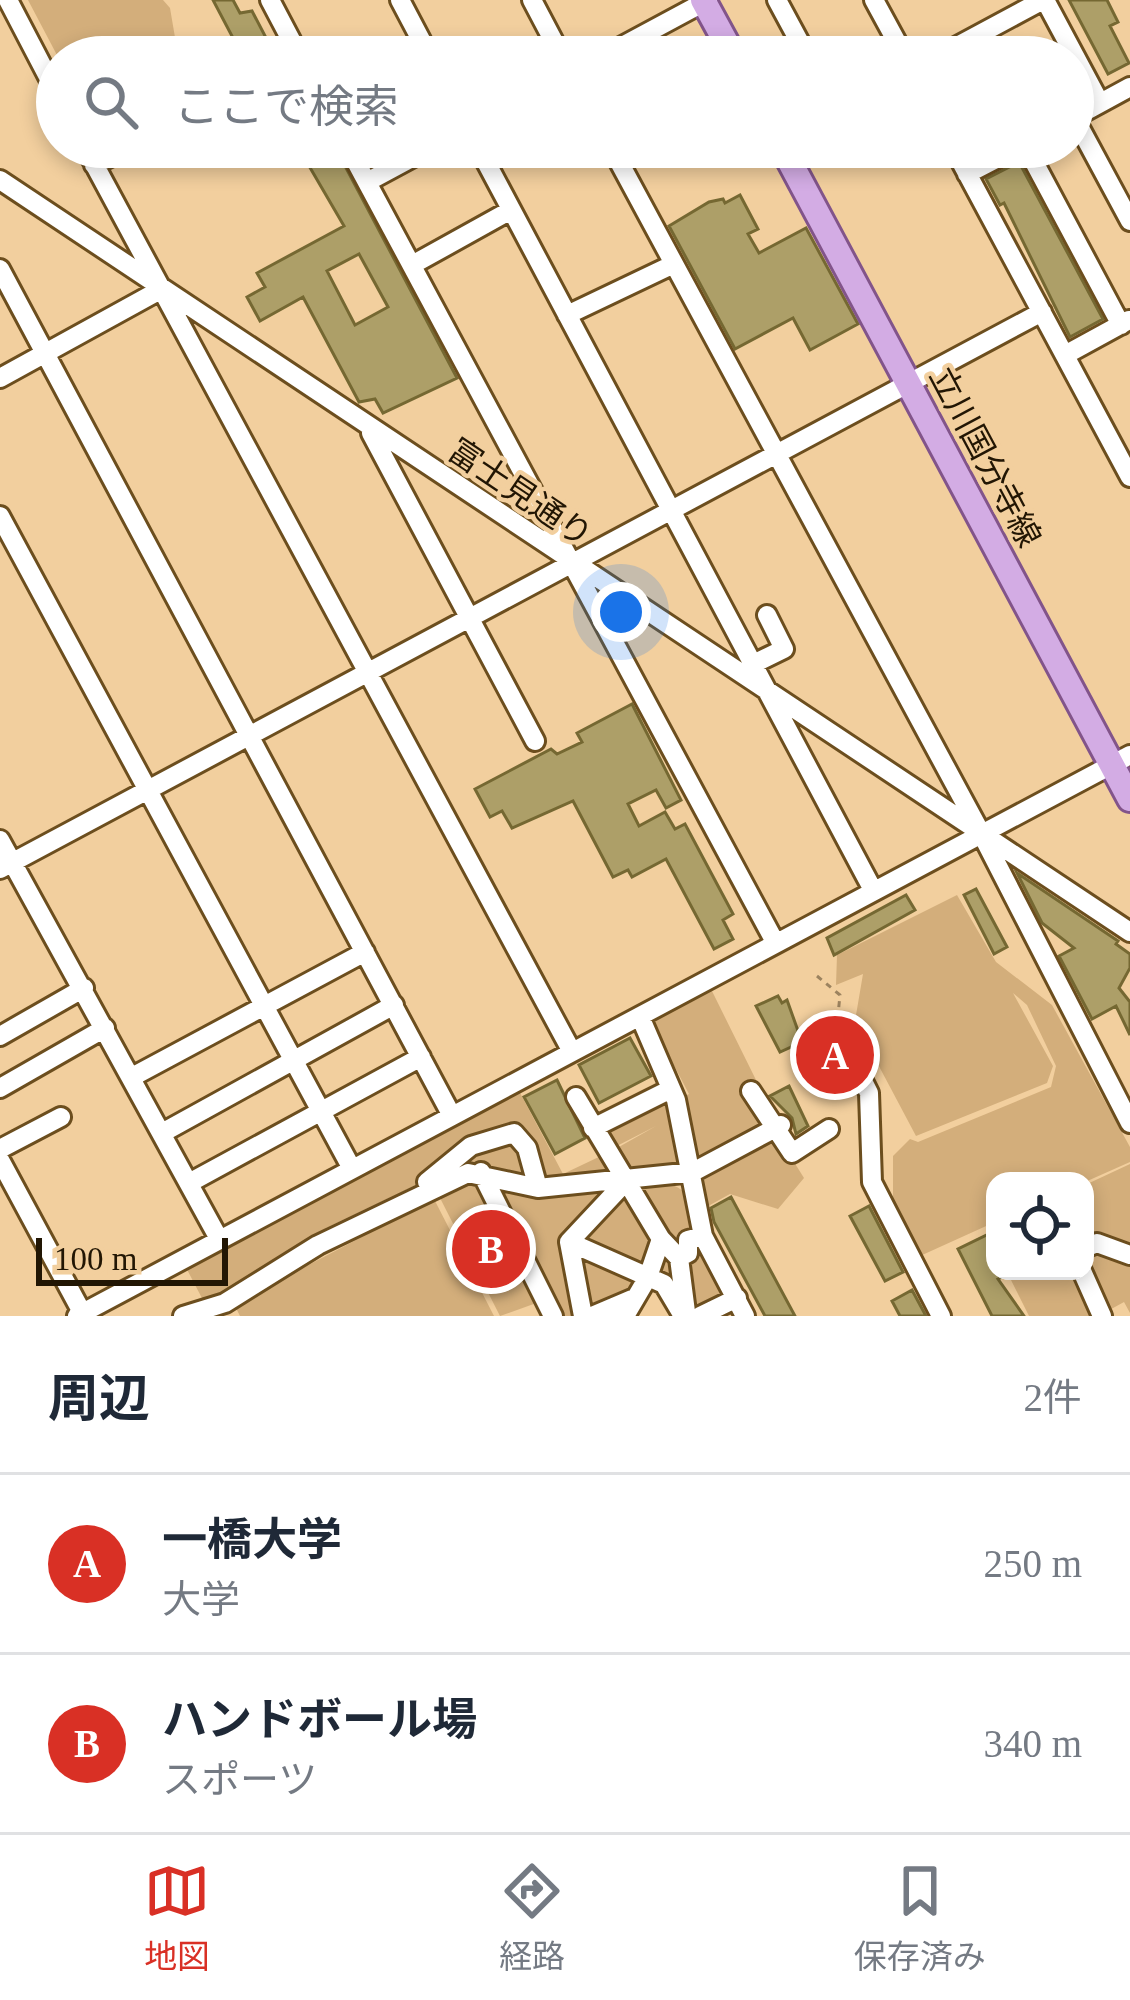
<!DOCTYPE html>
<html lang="ja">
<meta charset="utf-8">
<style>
:root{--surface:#fff;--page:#f2f2f3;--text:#1f2937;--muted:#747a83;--line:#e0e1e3;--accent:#d93025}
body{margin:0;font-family:"Times New Roman","Noto Sans JP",serif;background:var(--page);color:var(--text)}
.controls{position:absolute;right:36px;bottom:36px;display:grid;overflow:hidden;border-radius:24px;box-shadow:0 6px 18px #0003}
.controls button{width:108px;height:108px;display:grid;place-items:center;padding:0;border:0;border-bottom:3px solid var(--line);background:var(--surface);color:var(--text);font:60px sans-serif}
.scale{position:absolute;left:36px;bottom:30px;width:192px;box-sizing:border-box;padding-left:12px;border:6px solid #221604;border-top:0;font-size:33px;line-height:42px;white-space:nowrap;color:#221604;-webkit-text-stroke:9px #f2cf9e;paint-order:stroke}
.you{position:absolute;left:621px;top:612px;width:42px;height:42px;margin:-30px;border:9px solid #fff;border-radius:50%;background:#1a73e8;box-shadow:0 0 0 18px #1a73e833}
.badge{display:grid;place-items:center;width:78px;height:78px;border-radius:50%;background:var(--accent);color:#fff;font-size:39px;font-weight:700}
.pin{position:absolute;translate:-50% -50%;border:6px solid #fff;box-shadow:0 3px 12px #0006}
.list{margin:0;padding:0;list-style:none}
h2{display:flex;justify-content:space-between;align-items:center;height:156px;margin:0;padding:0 48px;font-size:51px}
h2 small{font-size:39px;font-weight:400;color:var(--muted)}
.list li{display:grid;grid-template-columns:78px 1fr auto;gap:36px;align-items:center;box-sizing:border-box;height:180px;padding:0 48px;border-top:3px solid var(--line)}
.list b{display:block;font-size:45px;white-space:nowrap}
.list p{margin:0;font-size:39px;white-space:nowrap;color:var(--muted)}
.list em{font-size:39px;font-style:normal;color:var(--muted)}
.icon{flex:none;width:66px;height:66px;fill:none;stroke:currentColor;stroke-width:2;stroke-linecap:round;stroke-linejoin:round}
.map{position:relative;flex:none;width:1130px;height:1316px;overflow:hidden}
.search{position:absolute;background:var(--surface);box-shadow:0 6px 18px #0003;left:36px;right:36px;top:36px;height:132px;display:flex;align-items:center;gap:30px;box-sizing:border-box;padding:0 42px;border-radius:66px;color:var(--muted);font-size:45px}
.sheet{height:516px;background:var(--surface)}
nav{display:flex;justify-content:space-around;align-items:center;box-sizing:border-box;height:168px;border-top:3px solid var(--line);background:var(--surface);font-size:33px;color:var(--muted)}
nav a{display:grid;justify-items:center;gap:6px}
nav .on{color:var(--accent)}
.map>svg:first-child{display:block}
</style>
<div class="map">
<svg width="1130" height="1316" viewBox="0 0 1130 1316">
<rect width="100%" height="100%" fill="#f2cf9e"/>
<path fill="#d3ae7b" d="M28,0H163L170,8L178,55L58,57Z
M957,895L996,962L1052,1005L1130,1147V1162L1085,1182L995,1181V1222L920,1256L893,1216V1156L910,1139L918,1142L1051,1087L1056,1066L1027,1005L1013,993L1053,1066L1047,1083L916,1136L855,1021L863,974L836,985L837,955Z
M709,985L758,1084L746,1090L772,1128L694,1168L679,1099L689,1094L649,1018Z
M518,1089L563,1174L603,1155L621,1174L544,1184L515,1129L435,1176L326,1228C303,1260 243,1294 204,1302L181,1258Z
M670,1091L674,1100L665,1105L674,1102L690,1170L630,1176L610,1152L656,1126L609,1150L598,1129Z
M774,1130L804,1178L778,1209L730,1194L701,1210L695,1173Z
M512,1137L534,1183L489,1170L440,1180L473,1149Z
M1130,1164V1253C1088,1233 1085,1232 1085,1185Z
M485,1175L537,1190L622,1181L573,1230L582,1316H555Z
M478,1176L542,1301L500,1316L439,1196L434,1199L494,1316H240L234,1304L379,1228L232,1301L318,1248Z
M630,1180C678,1181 693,1185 701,1235L679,1256Z
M627,1181L660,1240L647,1274L592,1254L576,1232Z
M701,1237L700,1253L732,1291L698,1316L650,1276L662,1241L680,1258Z
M571,1245L646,1278L632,1297L588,1316Z
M1102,1250L1130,1261V1313L1124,1302L1104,1313L1085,1255Z
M1027,1271H1074L1095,1316H1029L1011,1280Z"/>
<path fill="#ad9f68" stroke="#756832" stroke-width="3" fill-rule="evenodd" d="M213,0H233L240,13L252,11L276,57H243Z
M1069,0H1107L1118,22L1110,26L1129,63L1108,74Z
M298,147H335L457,378L383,413L375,399L359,402L303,297L260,321L247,297L265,287L257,273L344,226ZM359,254L388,307L355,325L327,271Z
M1019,162L1103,319L1070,337L1004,203L1000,205L986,179Z
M740,195L758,229L748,234L759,253L806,228L858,324L810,350L793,318L735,349L669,226L709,202L723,199L725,203Z
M632,704L681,800L666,808L656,790L628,804L639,826L665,812L675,829L685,824L733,914L723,920L733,939L714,949L666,859L632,877L628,870L613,877L573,801L512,828L502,811L490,817L475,789L551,749L557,754L582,742L577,733Z
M1017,873L1118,941L1116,944L1130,954V968L1119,988L1130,1002V1035L1116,1006L1092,1019L1059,956L1074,948L1042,923Z
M976,889L1007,947L994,954L964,895Z
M906,895L915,910L834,955L827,938Z
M778,996L782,1003L787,1000L802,1042L780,1052L756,1006Z
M630,1038L651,1076L599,1103L579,1065Z
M557,1080L585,1138L555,1154L524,1097Z
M789,1086L808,1126L796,1134L792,1118L770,1096Z
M731,1197L795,1316H765L714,1222L711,1208Z
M869,1206L903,1272L885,1281L850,1216Z
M995,1231V1271H1014L998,1279L1024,1316H992L958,1249Z
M912,1290L926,1316H900L892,1301Z"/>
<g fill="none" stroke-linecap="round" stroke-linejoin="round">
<defs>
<path id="minor" d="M8,0L57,94
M270,0L300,57
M400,0L430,57
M532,0L562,57
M777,0L805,52L796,57
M874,0L905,57
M1045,0L1100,103
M602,57L708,0
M937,57L1043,0
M1074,117L1130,221
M1073,118L1130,87
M85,147L571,1050
M348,147L775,942
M478,147L873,890
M611,147L981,833L1130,1123
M953,147L1130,477
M1026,147L1121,325
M94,165L130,147
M967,174L1019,147
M0,180L1130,932
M367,182L432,147
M412,265L511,210
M0,269L451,1114
M567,315L674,264
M1065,355L1129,320
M0,378L160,290
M371,433L535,741
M0,516L351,1167
M753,664L784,649L767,615
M0,840L218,1237
M0,869L1042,312
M642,1021L676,1100L703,1236L745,1316
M837,1029L869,1093L872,1182L941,1316
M0,1036L84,988
M132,1077L365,952
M0,1088L105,1028
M751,1091L792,1153L829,1129
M576,1097L661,1239L648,1277L625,1316
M593,1128L671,1089
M162,1133L394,1005
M0,1149L61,1117
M0,1160L84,1316
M481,1172L553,1316
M628,1179L569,1242L664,1284L683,1316
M427,1182L471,1146L514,1133L527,1148L538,1188
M189,1183L421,1057
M661,1239L679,1258L688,1253V1240L703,1236
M569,1242L583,1316
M1085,1248L1097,1243L1130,1255
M679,1258L686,1312
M1082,1271L1102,1316
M77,1316L1130,755
M183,1316L225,1303L318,1245L468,1173L538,1188L693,1172L781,1125
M592,1316L632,1299
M700,1316L737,1298"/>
<path id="major" d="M703,0L734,57
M782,147L1130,799"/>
</defs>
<use href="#minor" stroke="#6c4e1e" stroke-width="24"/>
<use href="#major" stroke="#82548a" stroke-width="30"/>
<path stroke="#9c835f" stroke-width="3" stroke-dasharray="6 6" stroke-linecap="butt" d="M817,976L840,995L838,1015"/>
<use href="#minor" stroke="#fff" stroke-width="18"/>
<use href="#major" stroke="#d3ace4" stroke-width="24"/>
</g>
<g text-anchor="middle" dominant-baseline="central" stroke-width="9" stroke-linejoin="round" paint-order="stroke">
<g font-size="33" fill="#221604" stroke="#f2cf9e">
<text transform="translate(985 457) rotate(62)">立川国分寺線</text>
<text transform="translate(520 493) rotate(34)">富士見通り</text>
</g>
</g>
</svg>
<div class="controls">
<button><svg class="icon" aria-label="locate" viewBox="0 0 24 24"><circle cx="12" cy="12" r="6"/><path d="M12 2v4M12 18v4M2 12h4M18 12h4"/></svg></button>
</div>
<div class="scale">100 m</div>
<div class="you"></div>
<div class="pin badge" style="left:835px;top:1055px">A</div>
<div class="pin badge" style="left:491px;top:1249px">B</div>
<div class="search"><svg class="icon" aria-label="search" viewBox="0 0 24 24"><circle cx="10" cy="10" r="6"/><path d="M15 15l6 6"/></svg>ここで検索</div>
</div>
<section class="sheet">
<h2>周辺<small>2件</small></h2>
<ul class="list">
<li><span class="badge">A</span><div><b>一橋大学</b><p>大学</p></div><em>250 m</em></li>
<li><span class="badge">B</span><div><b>ハンドボール場</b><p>スポーツ</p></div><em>340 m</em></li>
</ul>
</section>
<nav>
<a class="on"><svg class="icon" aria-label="map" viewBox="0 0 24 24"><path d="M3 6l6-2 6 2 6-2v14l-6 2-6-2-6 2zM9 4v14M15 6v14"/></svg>地図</a>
<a><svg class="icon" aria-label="directions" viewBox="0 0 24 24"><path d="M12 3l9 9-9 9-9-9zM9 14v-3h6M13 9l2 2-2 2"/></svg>経路</a>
<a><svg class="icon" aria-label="saved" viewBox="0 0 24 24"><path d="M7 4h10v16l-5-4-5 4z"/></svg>保存済み</a>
</nav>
